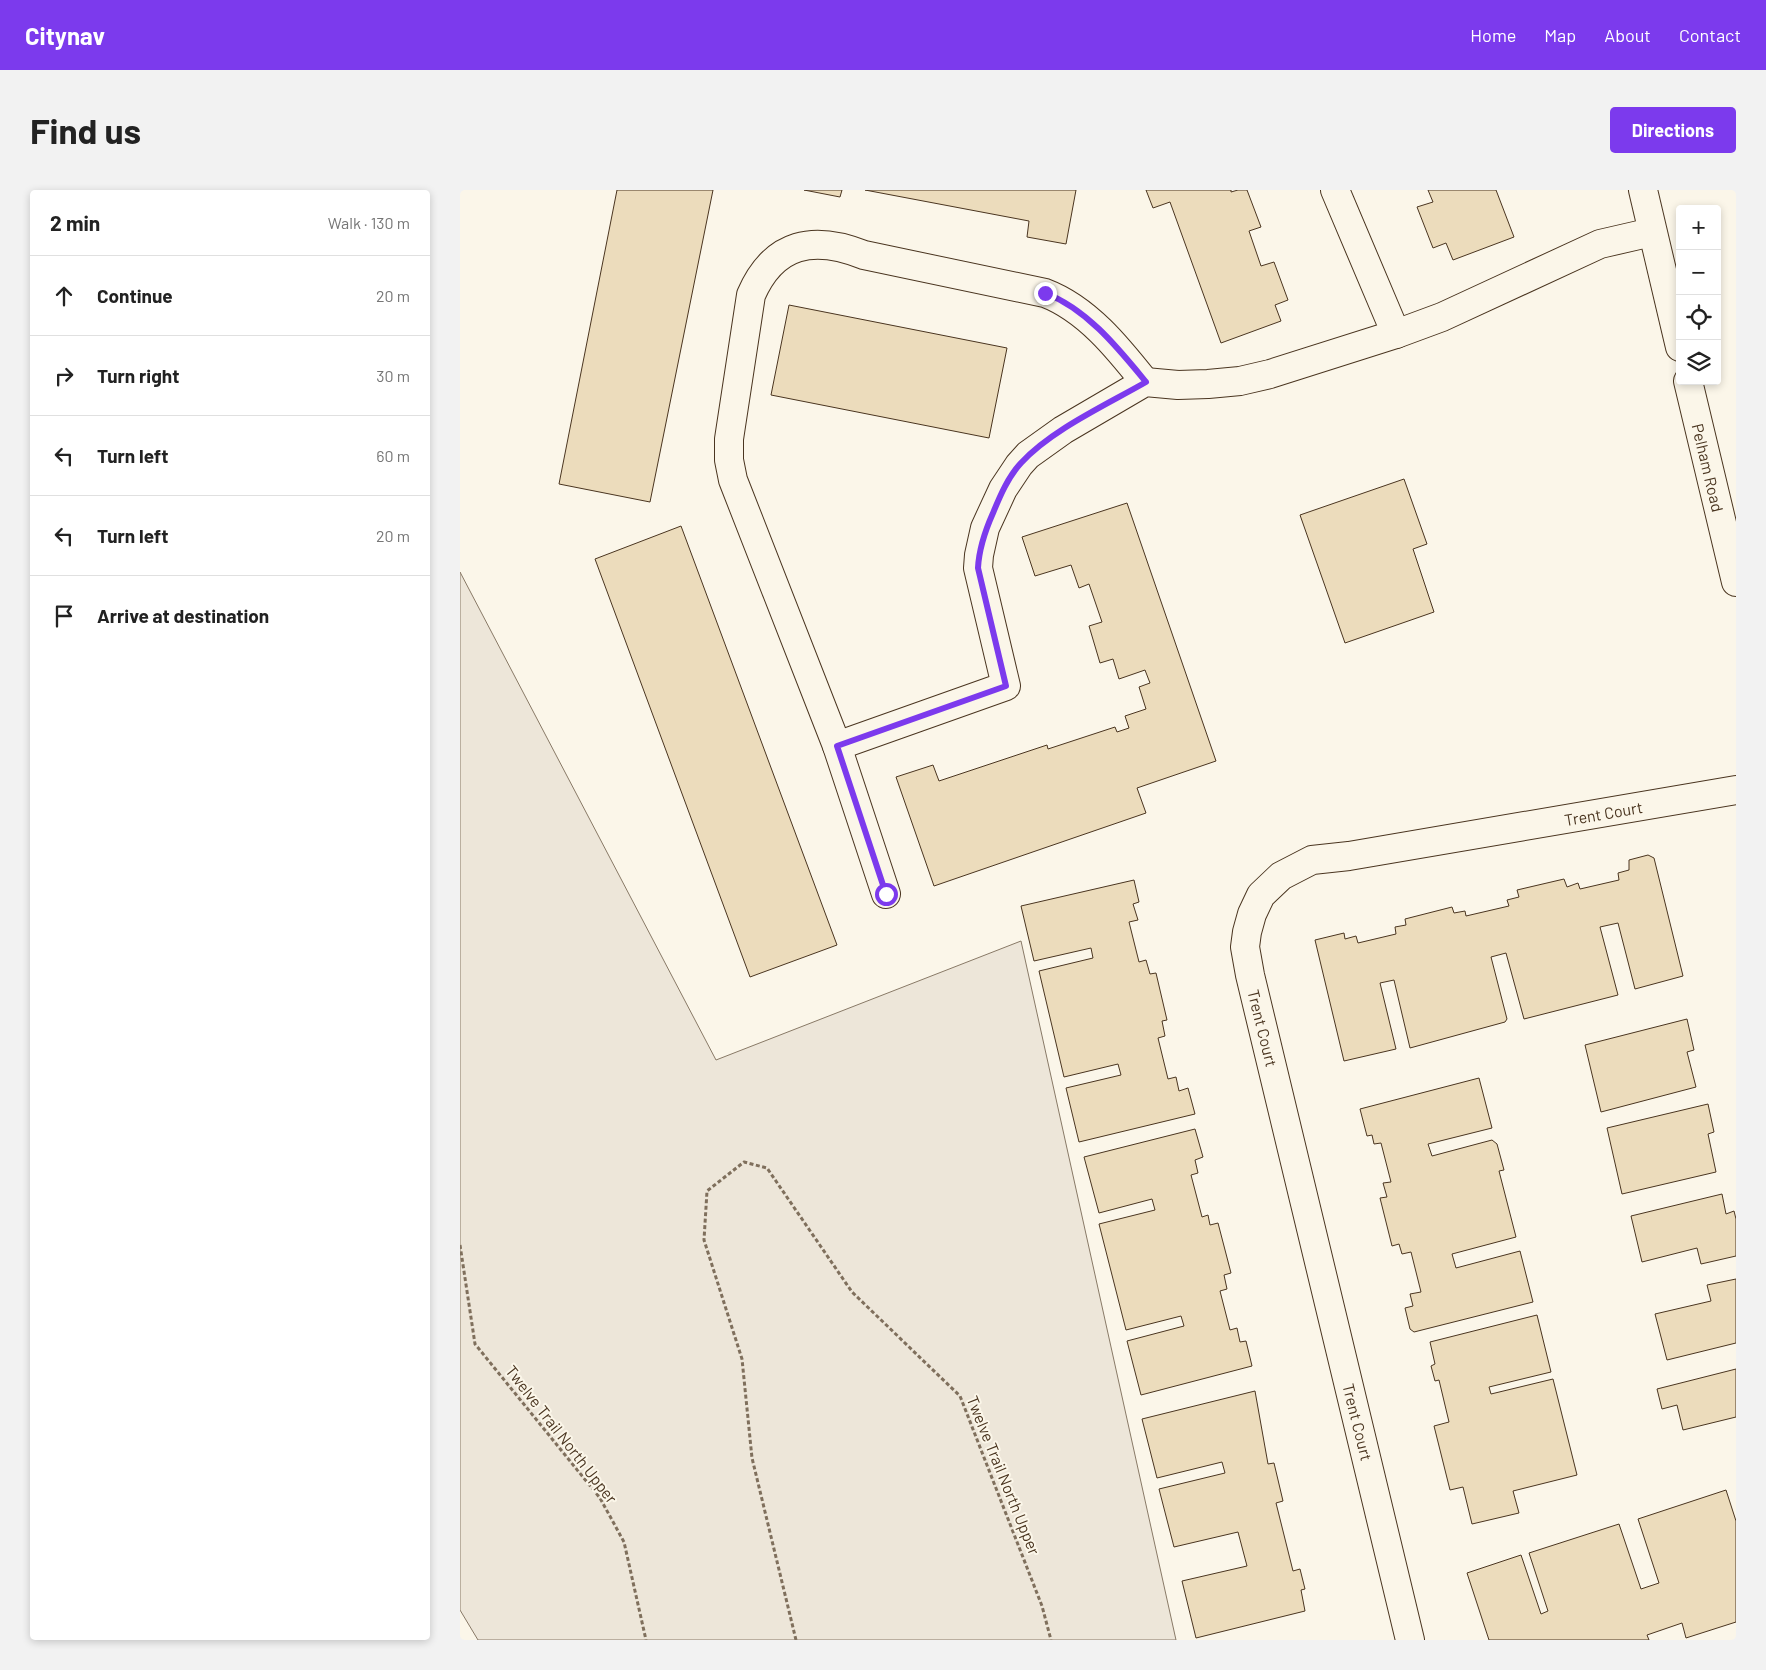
<!DOCTYPE html>
<meta charset="utf-8">
<style>
:root{--surface:#fff;--page:#f2f2f2;--text:#222;--muted:#767676;--line:#e0e0e0;--accent:#7c3aed}
body{margin:0;font-family:Barlow,sans-serif;background:var(--page);color:var(--text)}
.controls{position:absolute;right:15px;top:15px;display:grid;overflow:hidden;border-radius:5px;box-shadow:0 2px 8px #0003}
.controls button{width:45px;height:45px;display:grid;place-items:center;padding:0;border:0;border-bottom:1px solid var(--line);background:var(--surface);color:var(--text);font:25px sans-serif}
.stop{position:absolute;width:15px;height:15px;margin:-11px;border:4px solid #7c3aed;border-radius:50%;background:#fff}
.stop.end{background:#7c3aed;border-color:#fff;box-shadow:0 1px 5px #0008}
.list{margin:0;padding:0;list-style:none}
h2{display:flex;justify-content:space-between;align-items:center;height:65px;margin:0;padding:0 20px;font-size:21px}
h2 small{font-size:16px;font-weight:400;color:var(--muted)}
.list li{display:grid;grid-template-columns:32px 1fr auto;gap:15px;align-items:center;box-sizing:border-box;height:80px;padding:0 20px;border-top:1px solid var(--line)}
.list b{display:block;font-size:19px;white-space:nowrap}
.list em{font-size:16px;font-style:normal;color:var(--muted)}
.icon{flex:none;width:28px;height:28px;fill:none;stroke:currentColor;stroke-width:2;stroke-linecap:round;stroke-linejoin:round}
.map{position:relative;flex:none;width:1276px;height:1450px;overflow:hidden;border-radius:5px}
header{display:flex;align-items:center;gap:30px;box-sizing:border-box;height:70px;padding:0 25px;background:var(--accent);color:#fff}
header strong{font-size:24px}
nav{display:flex;gap:28px;margin-inline-start:auto;font-size:18px}
.intro{display:flex;align-items:center;justify-content:space-between;box-sizing:border-box;height:120px;padding:0 30px}
h1{margin:0;font-size:35px}
.button{padding:12px 22px;border-radius:5px;background:var(--accent);color:#fff;font-size:18px;font-weight:700}
main{display:flex;gap:30px;padding:0 30px}
aside{flex:1;background:var(--surface);border-radius:5px;box-shadow:0 2px 8px #0003}
.map>svg:first-child{display:block}
</style>
<header>
<strong>Citynav</strong>
<nav><a>Home</a><a>Map</a><a>About</a><a>Contact</a></nav>
</header>
<div class="intro"><h1>Find us</h1><a class="button">Directions</a></div>
<main>
<aside>
<h2>2 min<small>Walk · 130 m</small></h2>
<ul class="list">
<li><svg class="icon" aria-label="ahead" viewBox="0 0 24 24"><path d="M12 20V5M6 11l6-6 6 6"/></svg><div><b>Continue</b></div><em>20 m</em></li>
<li><svg class="icon" aria-label="right" viewBox="0 0 24 24"><path d="M7 20v-9h11M14 6l5 5-5 5"/></svg><div><b>Turn right</b></div><em>30 m</em></li>
<li><svg class="icon" aria-label="left" viewBox="0 0 24 24"><path d="M17 20v-9H6M10 6l-5 5 5 5"/></svg><div><b>Turn left</b></div><em>60 m</em></li>
<li><svg class="icon" aria-label="left" viewBox="0 0 24 24"><path d="M17 20v-9H6M10 6l-5 5 5 5"/></svg><div><b>Turn left</b></div><em>20 m</em></li>
<li><svg class="icon" aria-label="arrive" viewBox="0 0 24 24"><path d="M6 21V4h12l-3 4 3 4H6"/></svg><div><b>Arrive at destination</b></div></li>
</ul>
</aside>
<div class="map">
<svg width="1276" height="1450" viewBox="0 0 1276 1450">
<rect width="100%" height="100%" fill="#fbf6e9"/>
<path fill="#ede6d9" stroke="#887966" d="M0,382L256,870L561,751L716,1450H18L0,1420Z"/>
<path fill="#ecdcbc" stroke="#4a3520" d="M157,0H253L190,312L99,294Z
M344,0H382L380,7Z
M405,0H616L606,54L567,47L569,31Z
M686,0H771V2L778,0H787L801,37L789,41L801,76L814,72L828,110L815,115L821,131L761,153L710,12L693,18Z
M968,0H1036L1054,47L993,70L986,53L973,58L957,17L973,12Z
M329,115L547,158L529,248L311,205Z
M944,289L967,354L953,359L974,422L885,453L840,325Z
M667,313L756,571L677,598L686,623L474,696L436,587L473,575L479,591L587,555L588,559L655,537L657,542L669,538L665,526L686,519L679,497L690,493L685,480L659,489L653,469L640,473L629,436L642,432L629,394L619,398L611,375L575,386L562,347Z
M221,336L377,755L290,787L135,369Z
M1188,665L1194,668L1223,786L1175,799L1158,733L1140,737L1158,805L1064,829L1046,763L1031,767L1047,829L1045,832L950,858L934,790L920,793L936,859L884,871L855,750L884,743L885,749L896,746L898,753L936,744L935,737L946,735L945,729L992,717L994,723L1005,721L1006,726L1049,716L1047,710L1059,707L1057,700L1104,689L1107,697L1118,693L1120,699L1159,690L1158,683L1169,680V670Z
M674,690L679,712L673,714L678,730L669,732L679,772L686,770L690,784L696,783L707,830L702,831L705,846L698,848L708,889L716,887L719,901L728,898L735,924L619,952L606,898L661,885L658,874L604,887L579,781L633,768L631,758L574,771L561,716Z
M1227,829L1234,860L1227,862L1236,897L1141,922L1125,855Z
M1019,888L1032,938L968,954L972,966L1032,950L1037,954L1044,980L1039,981L1056,1047L992,1064L996,1078L1060,1061L1073,1112L954,1142L950,1139L945,1118L953,1116L950,1104L961,1102L951,1062L942,1064L939,1054L932,1056L920,1008L927,1007L923,993L931,992L921,953L914,954L912,945L907,946L900,919Z
M1248,914L1254,942L1248,944L1256,982L1162,1004L1147,938Z
M735,939L743,967L735,970L738,983L731,985L742,1027L748,1025L750,1035L758,1033L771,1083L764,1085L767,1099L760,1101L770,1140L777,1138L780,1152L786,1151L792,1176L681,1205L667,1151L724,1136L721,1126L666,1140L639,1034L695,1020L692,1009L639,1023L624,967Z
M1262,1004L1266,1024L1274,1021L1276,1029V1066L1241,1074L1237,1058L1182,1072L1171,1026Z
M1276,1089V1153L1207,1170L1195,1124L1251,1111L1247,1095Z
M1077,1125L1091,1182L1029,1197L1031,1204L1093,1189L1117,1285L1053,1301L1059,1323L1012,1334L1003,1297L990,1300L974,1236L989,1232L979,1190L975,1191L971,1176L975,1174L970,1152Z
M1276,1179V1227L1223,1240L1217,1215L1202,1219L1197,1199Z
M795,1201L808,1274L814,1273L823,1311L816,1313L833,1381L840,1379L845,1399L841,1400L845,1421L736,1448L722,1391L787,1376L778,1342L714,1357L699,1299L765,1283L762,1272L697,1288L682,1229Z
M1266,1300L1276,1331V1432L1226,1448L1222,1433L1187,1445L1189,1450H1029L1007,1383L1061,1365L1081,1424L1088,1421L1069,1363L1159,1334L1181,1399L1199,1393L1178,1329Z"/>
<g fill="none" stroke-linecap="round" stroke-linejoin="round">
<defs>
<g id="minor">
<path d="M875,0L936,144"/>
<path d="M377,556L546,496L518,378L519,365L525,338L543,299L559,275L568,265L603,240L685,192L718,195L748,194L780,191L810,184L936,144L982,127L1140,54L1192,42"/>
<path d="M426,704L377,556L273,290L269,270V249L291,105C314,52 354,45 404,65L585,103C627,119 658,158 685,192"/>
<path id="s1" d="M950,1450L790,785L785,757L787,742L792,724L801,705L821,686L852,670L889,666L1276,600"/>
</g>
<g id="major">
<path d="M1183,0L1220,157"/>
<path id="s2" d="M1228,191L1276,392"/>
</g>
</defs>
<use href="#minor" stroke="#4a3520" stroke-width="30"/>
<use href="#major" stroke="#4a3520" stroke-width="30"/>
<path stroke="#7f6f5c" stroke-width="3" stroke-dasharray="4 2.5" stroke-linecap="butt" d="M0,1055L15,1154L140,1308L164,1352L186,1450
M336,1450L292,1268L282,1169L244,1050L247,1001L284,972L307,978L392,1102L500,1206L582,1416L591,1450"/>
<use href="#minor" stroke="#fbf6e9" stroke-width="28"/>
<use href="#major" stroke="#fbf6e9" stroke-width="28"/>
</g>
<g fill="none" stroke-linecap="round" stroke-linejoin="round">
<path stroke="#7c3aed" stroke-width="6" d="M426,704L377,556L546,496L518,378C519,358 525,341 533,323C540,306 548,287 561,273C591,240 646,215 686,192C658,158 627,119 585,103"/>
</g>
<g text-anchor="middle" dominant-baseline="central" stroke-width="4" stroke-linejoin="round" paint-order="stroke">
<g font-size="16" fill="#4a3520" stroke="#fbf6e9">
<text stroke="none"><textPath href="#s2" startOffset="89">Pelham Road</textPath></text>
<text stroke="none"><textPath href="#s1" startOffset="1125">Trent Court</textPath></text>
<text transform="translate(803 838) rotate(76)">Trent Court</text>
<text transform="translate(898 1232) rotate(76)">Trent Court</text>
<text transform="translate(102 1244) rotate(52)">Twelve Trail North Upper</text>
<text transform="translate(544 1285) rotate(68)">Twelve Trail North Upper</text>
</g>
</g>
</svg>
<div class="controls">
<button>+</button>
<button>−</button>
<button><svg class="icon" aria-label="locate" viewBox="0 0 24 24"><circle cx="12" cy="12" r="6"/><path d="M12 2v4M12 18v4M2 12h4M18 12h4"/></svg></button>
<button><svg class="icon" aria-label="layers" viewBox="0 0 24 24"><path d="M12 4l9 5-9 5-9-5zM3 14l9 5 9-5"/></svg></button>
</div>
<div class="stop" style="left:426px;top:704px"></div>
<div class="stop end" style="left:585px;top:103px"></div>
</div>
</main>
